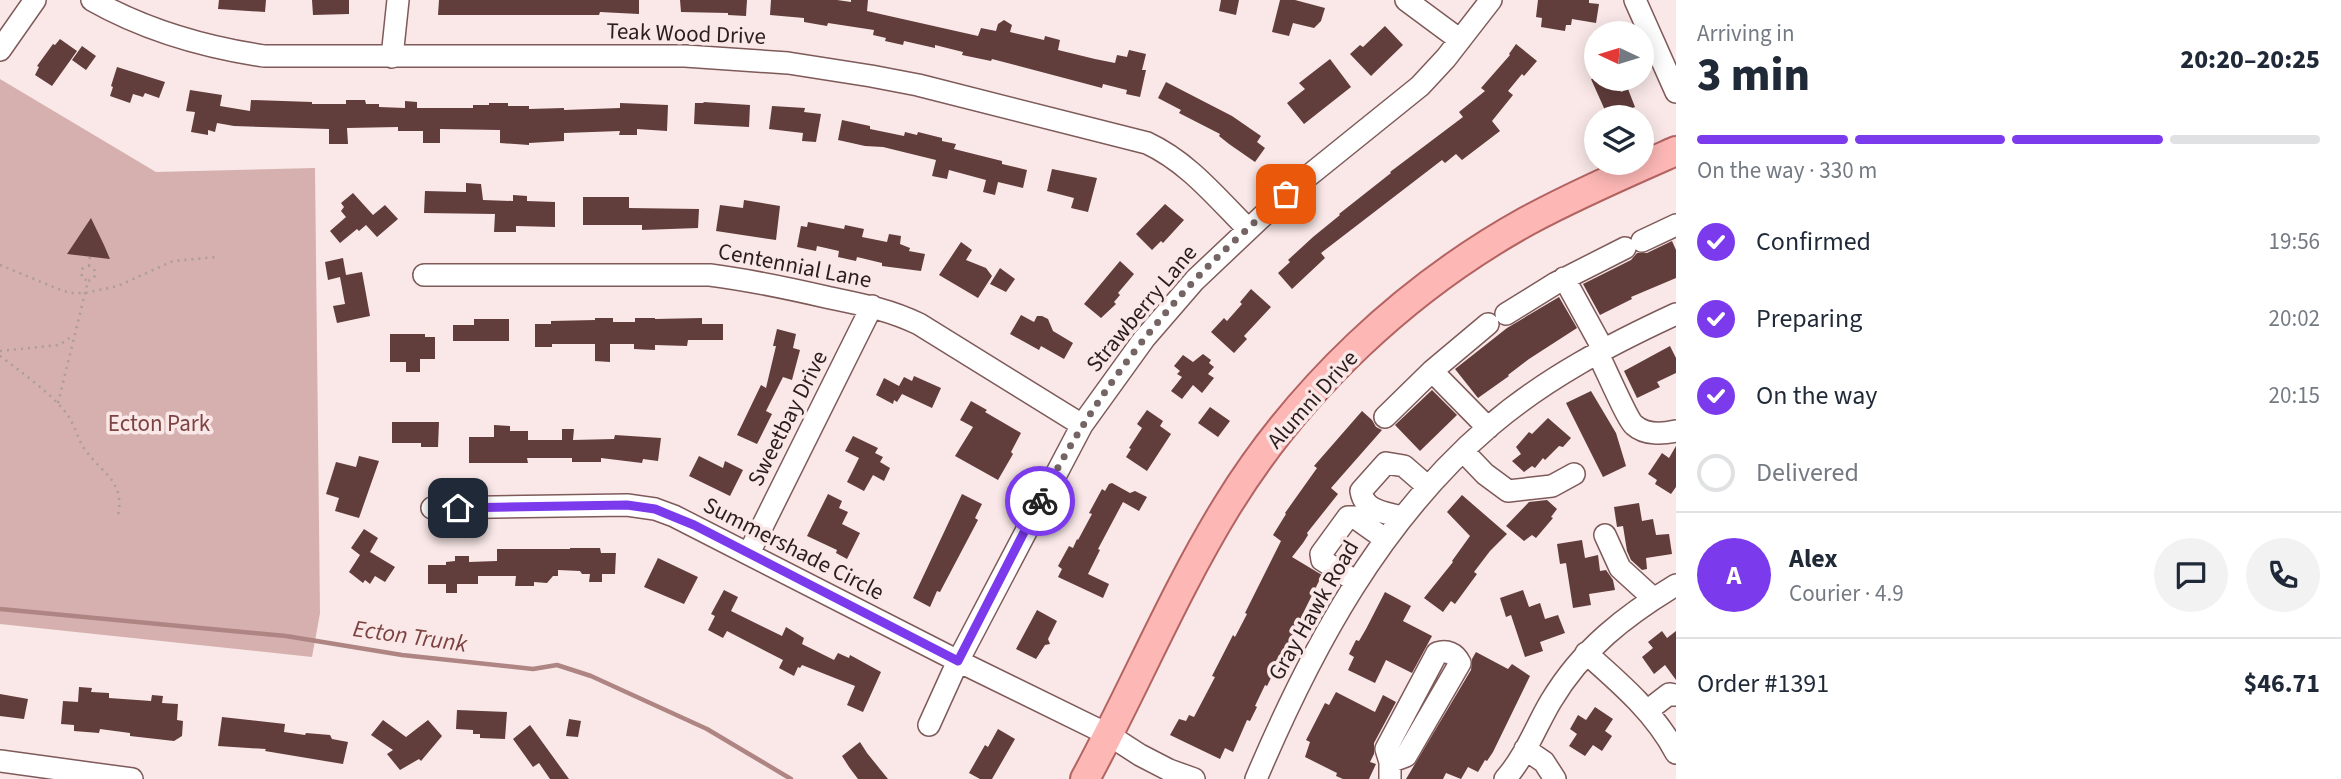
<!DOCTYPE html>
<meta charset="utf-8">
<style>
:root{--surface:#fff;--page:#f2f2f3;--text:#1f2937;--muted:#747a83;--line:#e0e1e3;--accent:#7c3aed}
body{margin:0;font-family:"Source Sans 3",sans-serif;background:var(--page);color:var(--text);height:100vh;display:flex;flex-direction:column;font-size:26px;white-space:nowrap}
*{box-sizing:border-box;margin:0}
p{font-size:23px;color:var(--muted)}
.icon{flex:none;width:38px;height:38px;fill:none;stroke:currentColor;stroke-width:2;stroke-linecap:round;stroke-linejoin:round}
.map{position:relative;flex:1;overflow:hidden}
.sheet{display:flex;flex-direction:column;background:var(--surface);width:665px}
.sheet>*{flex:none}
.needle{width:46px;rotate:274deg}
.tools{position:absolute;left:1584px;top:21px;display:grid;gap:14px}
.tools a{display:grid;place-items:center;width:70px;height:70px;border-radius:50%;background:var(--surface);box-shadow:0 4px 18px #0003;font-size:35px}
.pin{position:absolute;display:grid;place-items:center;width:60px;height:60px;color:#fff;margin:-30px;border-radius:14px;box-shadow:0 4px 10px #0006}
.courier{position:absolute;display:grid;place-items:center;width:70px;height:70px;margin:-35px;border:5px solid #7c3aed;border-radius:50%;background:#fff;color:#222;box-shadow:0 2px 9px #0007}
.summary em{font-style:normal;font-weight:800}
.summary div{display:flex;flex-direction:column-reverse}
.summary{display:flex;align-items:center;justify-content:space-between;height:119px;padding:0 21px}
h1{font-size:46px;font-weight:800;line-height:52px}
.bar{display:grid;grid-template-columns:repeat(4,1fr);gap:10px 7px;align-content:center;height:84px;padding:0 21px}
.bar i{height:9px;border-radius:5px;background:var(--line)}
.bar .current{background:var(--accent)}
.bar p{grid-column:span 4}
.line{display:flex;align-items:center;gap:18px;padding:0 21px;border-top:2px solid var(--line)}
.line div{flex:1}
.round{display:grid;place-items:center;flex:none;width:74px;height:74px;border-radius:37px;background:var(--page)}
ol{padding:0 21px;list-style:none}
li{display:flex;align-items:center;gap:21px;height:77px}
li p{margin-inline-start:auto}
li .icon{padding:7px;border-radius:50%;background:var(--accent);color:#fff;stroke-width:4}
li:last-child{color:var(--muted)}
li i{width:38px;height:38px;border:4px solid var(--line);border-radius:50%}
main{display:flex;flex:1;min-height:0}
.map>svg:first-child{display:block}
</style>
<main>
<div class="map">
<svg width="1676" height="779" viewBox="0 0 1676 779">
<rect width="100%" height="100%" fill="#f9e8e7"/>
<path fill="#d5b0ae" d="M 0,79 L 156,172 L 315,168 L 320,613 L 312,657 L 0,624 Z"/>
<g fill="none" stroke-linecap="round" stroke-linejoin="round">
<path stroke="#ae8583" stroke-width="4.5" d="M 0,609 L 286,636 L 402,655 L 533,669 L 557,665 L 591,676 L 707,729 L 791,779"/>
</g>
<path fill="#613d3c" d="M 219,0 L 266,0 L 265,12 L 218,9 Z
M 312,0 L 349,0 L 349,14 L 313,15 Z
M 439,0 L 639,0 L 639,14 L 600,12 L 599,15 L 438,15 Z
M 680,0 L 747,0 L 746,16 L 728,15 L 728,13 L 681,12 Z
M 771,0 L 837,0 L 851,2 L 851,0 L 868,0 L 867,11 L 978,36 L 981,28 L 996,31 L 998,24 L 1004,20 L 1012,25 L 1010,32 L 1044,40 L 1045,36 L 1060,40 L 1058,50 L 1095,59 L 1115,63 L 1117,55 L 1127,57 L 1129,50 L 1146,54 L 1142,70 L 1146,70 L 1140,97 L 1126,94 L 1127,90 L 1103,84 L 1102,88 L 992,59 L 991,61 L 962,55 L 963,52 L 935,45 L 935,48 L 904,41 L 903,45 L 885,41 L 886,38 L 873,35 L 874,30 L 828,23 L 827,26 L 804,22 L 804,18 L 770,15 Z
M 1221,0 L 1239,0 L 1236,15 L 1219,11 Z
M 1280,0 L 1295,0 L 1325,8 L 1321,21 L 1314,28 L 1293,23 L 1289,36 L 1272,32 Z
M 1538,0 L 1589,0 L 1589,3 L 1599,4 L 1596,23 L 1572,19 L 1571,25 L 1566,25 L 1565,31 L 1541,27 L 1542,18 L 1536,17 Z
M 1385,26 L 1403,45 L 1371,76 L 1350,54 L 1360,45 L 1363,47 Z
M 60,39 L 77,51 L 52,86 L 35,75 L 39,67 L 37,66 L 53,44 L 55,45 Z
M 1516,44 L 1537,61 L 1524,76 L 1522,74 L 1508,91 L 1513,95 L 1492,121 L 1500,131 L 1462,160 L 1456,154 L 1445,163 L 1442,160 L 1321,253 L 1325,258 L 1292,289 L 1278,273 L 1290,262 L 1288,260 L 1313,237 L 1340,215 L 1339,214 L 1391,173 L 1390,172 L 1463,117 L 1459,112 L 1485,91 L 1481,88 L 1510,55 L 1509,54 Z
M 82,46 L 96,56 L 86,70 L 72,60 Z
M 1330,59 L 1351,87 L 1304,124 L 1287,103 L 1305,89 L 1299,83 Z
M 117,67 L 165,82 L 159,98 L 145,93 L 143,97 L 133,94 L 130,103 L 110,96 L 113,87 L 111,86 Z
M 1591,79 L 1615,79 L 1621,92 L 1628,89 L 1635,107 L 1608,117 Z
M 1166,82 L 1232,116 L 1261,136 L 1257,142 L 1265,148 L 1255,162 L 1229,144 L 1219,136 L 1220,134 L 1179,113 L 1181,110 L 1158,98 Z
M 190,90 L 222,95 L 220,106 L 250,111 L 251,100 L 312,102 L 312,104 L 346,104 L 346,100 L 365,100 L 366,104 L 379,104 L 379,107 L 405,108 L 405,101 L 417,102 L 417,108 L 473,108 L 473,105 L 489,105 L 489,103 L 508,103 L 508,106 L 529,106 L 529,109 L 564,108 L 564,110 L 620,108 L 620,103 L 668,105 L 667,131 L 637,129 L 637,135 L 619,135 L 620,131 L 564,133 L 564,141 L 529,143 L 529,145 L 500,143 L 500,130 L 440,129 L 440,143 L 423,143 L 423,131 L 398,131 L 398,127 L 347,128 L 348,144 L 329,144 L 329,129 L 234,126 L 217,123 L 215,132 L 208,130 L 208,135 L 191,132 L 195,112 L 186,111 Z
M 703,102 L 750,105 L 749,127 L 694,124 L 695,103 L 704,103 Z
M 772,106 L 805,108 L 804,112 L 821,114 L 816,142 L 802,141 L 803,133 L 769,129 Z
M 842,120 L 870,126 L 870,129 L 904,136 L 905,132 L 917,135 L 918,132 L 942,138 L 942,141 L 956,144 L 954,149 L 1002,161 L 1002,164 L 1027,170 L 1023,188 L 998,182 L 995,195 L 983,192 L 986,180 L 949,170 L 947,179 L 932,176 L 936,160 L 883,147 L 865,146 L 838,140 Z
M 1052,169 L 1097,178 L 1088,212 L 1071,208 L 1074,198 L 1047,191 Z
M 466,183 L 481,184 L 483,200 L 513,201 L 513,195 L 527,196 L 527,201 L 555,202 L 555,227 L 516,226 L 516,232 L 494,232 L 495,214 L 424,213 L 425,191 L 466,192 Z
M 353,193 L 373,215 L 385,205 L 398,219 L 377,237 L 366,225 L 359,231 L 357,229 L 340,243 L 330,231 L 346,217 L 341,211 L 344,207 L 341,203 Z
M 583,197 L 629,197 L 629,208 L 699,209 L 698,228 L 642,230 L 642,225 L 583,225 Z
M 744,200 L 780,206 L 776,240 L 716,231 L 720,205 L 743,208 Z
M 1165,204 L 1184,220 L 1163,243 L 1161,241 L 1152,250 L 1136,234 Z
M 91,218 L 104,245 L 110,259 L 67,254 Z
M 808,222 L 844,229 L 845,225 L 864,229 L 862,237 L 887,242 L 889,234 L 901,236 L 900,244 L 910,248 L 909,251 L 925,254 L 921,271 L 882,266 L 882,263 L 857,257 L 856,261 L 838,257 L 839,251 L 817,246 L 816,251 L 797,247 L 801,226 L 807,227 Z
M 1672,241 L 1676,250 L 1676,278 L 1631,297 L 1632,299 L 1600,315 L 1583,284 L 1631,260 L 1637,253 L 1647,253 Z
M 961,242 L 972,250 L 966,260 L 986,268 L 992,276 L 978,298 L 939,275 Z
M 343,258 L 346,275 L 362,272 L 370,316 L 337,323 L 333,306 L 345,304 L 340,277 L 328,280 L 325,262 Z
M 1120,261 L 1134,274 L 1118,293 L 1120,295 L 1114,302 L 1116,304 L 1101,318 L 1084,304 Z
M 1000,268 L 1015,279 L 1006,292 L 990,284 Z
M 1251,289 L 1271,307 L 1244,336 L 1247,339 L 1234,353 L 1211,332 L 1224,318 L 1227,321 L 1242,304 L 1240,302 Z
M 1559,297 L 1577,328 L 1529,359 L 1508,375 L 1509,376 L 1478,398 L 1455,369 L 1507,328 Z
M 1021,315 L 1034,322 L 1037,316 L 1042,316 L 1048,319 L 1053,331 L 1073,343 L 1064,359 L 1041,346 L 1039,350 L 1010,334 Z
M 595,318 L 613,318 L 613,322 L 635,322 L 635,318 L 655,318 L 655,319 L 702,318 L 702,324 L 723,324 L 723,340 L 688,340 L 687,346 L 655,345 L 655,350 L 634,349 L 634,344 L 610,344 L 610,362 L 595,361 L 595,344 L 552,344 L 552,347 L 535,347 L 535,324 L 551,324 L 551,321 L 595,320 Z
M 474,319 L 509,319 L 509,341 L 453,341 L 453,325 L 474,325 Z
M 777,329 L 796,334 L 793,348 L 800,350 L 792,380 L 783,377 L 766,411 L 772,414 L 757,444 L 737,435 L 761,385 L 766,388 L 776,346 L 773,346 Z
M 390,334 L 425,334 L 425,337 L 435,337 L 435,359 L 420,359 L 420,372 L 406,372 L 406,362 L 390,362 Z
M 1670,346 L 1676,358 L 1676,373 L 1657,382 L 1660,387 L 1637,398 L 1624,371 Z
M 1203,354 L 1211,360 L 1209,363 L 1214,367 L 1208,374 L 1214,378 L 1202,393 L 1193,385 L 1182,399 L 1171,391 L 1182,377 L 1177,374 L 1180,371 L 1174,366 L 1183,355 L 1193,362 Z
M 914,376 L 941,388 L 932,408 L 902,394 L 897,402 L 894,400 L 893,404 L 876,395 L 884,378 L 899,386 L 904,377 L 912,381 Z
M 1432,390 L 1457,415 L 1420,451 L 1395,425 Z
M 1591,391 L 1616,433 L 1626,466 L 1603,477 L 1566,403 Z
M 971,401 L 987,410 L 985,412 L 1021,433 L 1011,452 L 1013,454 L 998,480 L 955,456 L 973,427 L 960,420 Z
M 1210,407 L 1230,421 L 1218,437 L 1198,423 Z
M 1147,410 L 1163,421 L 1160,426 L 1171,434 L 1147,471 L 1126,457 L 1131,449 L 1129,448 L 1142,428 L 1137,424 Z
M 1362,411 L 1372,420 L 1376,427 L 1382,430 L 1331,488 L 1338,494 L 1307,533 L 1308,535 L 1303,543 L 1292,557 L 1322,575 L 1267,686 L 1265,685 L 1255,706 L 1257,707 L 1250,721 L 1247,720 L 1233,752 L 1225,748 L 1220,759 L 1170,735 L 1179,719 L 1186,721 L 1189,715 L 1194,717 L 1215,677 L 1212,676 L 1233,635 L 1235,637 L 1247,614 L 1245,613 L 1281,541 L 1273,535 L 1286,514 L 1285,513 L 1317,468 L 1314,466 Z
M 1548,418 L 1571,438 L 1563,447 L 1559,446 L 1545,460 L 1543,458 L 1535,468 L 1532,466 L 1524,472 L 1512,461 L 1521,454 L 1516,447 L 1529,432 L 1532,434 Z
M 392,422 L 439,422 L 438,447 L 421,447 L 421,443 L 392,443 Z
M 494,425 L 510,426 L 510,431 L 528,431 L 528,440 L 562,440 L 562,429 L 574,429 L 573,440 L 614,439 L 615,435 L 661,438 L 658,461 L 643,459 L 642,463 L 601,458 L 601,462 L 572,462 L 572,458 L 527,458 L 528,463 L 469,463 L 469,437 L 494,437 Z
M 853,436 L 878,448 L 875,453 L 883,457 L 880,462 L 890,468 L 884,481 L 873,475 L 864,491 L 847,482 L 859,458 L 845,451 Z
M 1676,446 L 1676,487 L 1671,494 L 1655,484 L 1657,480 L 1648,474 L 1662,453 L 1669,458 Z
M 359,456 L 379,461 L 359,518 L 335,511 L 339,498 L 326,494 L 336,462 L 356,467 Z
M 699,456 L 723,468 L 725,461 L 743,470 L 730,496 L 689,476 Z
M 1112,483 L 1130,493 L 1135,491 L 1147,497 L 1139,511 L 1123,502 L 1098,549 L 1100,550 L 1088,574 L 1109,584 L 1103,598 L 1058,577 L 1062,569 L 1058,566 L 1069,546 L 1073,548 L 1077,539 L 1078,540 L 1092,514 L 1089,513 L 1102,489 L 1105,491 L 1109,484 Z
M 828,494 L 842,501 L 839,508 L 848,512 L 842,524 L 860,533 L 847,559 L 836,553 L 837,550 L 807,536 Z
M 962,494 L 982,504 L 975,518 L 978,520 L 940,592 L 937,591 L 930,607 L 913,598 Z
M 1462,495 L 1507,534 L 1490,551 L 1474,572 L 1477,574 L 1455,604 L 1451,601 L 1443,612 L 1424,598 L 1453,562 L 1452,561 L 1470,536 L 1447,512 Z
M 1547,500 L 1557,509 L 1551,517 L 1553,518 L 1536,538 L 1532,535 L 1524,541 L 1506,526 L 1529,502 Z
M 1639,503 L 1642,521 L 1653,519 L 1656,535 L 1669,534 L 1672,554 L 1646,558 L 1647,569 L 1642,570 L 1631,560 L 1627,551 L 1623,526 L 1617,527 L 1614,507 Z
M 364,529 L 378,538 L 370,552 L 395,567 L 385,582 L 375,576 L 370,584 L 365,580 L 363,583 L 349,572 L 360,555 L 351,548 Z
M 1582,540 L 1585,558 L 1598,555 L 1600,571 L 1606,570 L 1613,580 L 1615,590 L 1589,594 L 1591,605 L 1573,608 L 1566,563 L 1560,564 L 1557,544 Z
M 570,548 L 600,548 L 601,553 L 616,553 L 615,574 L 602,574 L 602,582 L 589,582 L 590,574 L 582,574 L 580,571 L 558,570 L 558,576 L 553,576 L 547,583 L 534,582 L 534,586 L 515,586 L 516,576 L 478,576 L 478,584 L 457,584 L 457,593 L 446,593 L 446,584 L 428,584 L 428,565 L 446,565 L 446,562 L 455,561 L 455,556 L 469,556 L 469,562 L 497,561 L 497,549 L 570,549 Z
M 658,558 L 698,577 L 684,604 L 644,587 Z
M 724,590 L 738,597 L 731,611 L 782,636 L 786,627 L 804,638 L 802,644 L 834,660 L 838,653 L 849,658 L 850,655 L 881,672 L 863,712 L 847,705 L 855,686 L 802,665 L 800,668 L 798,667 L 794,676 L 779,668 L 783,660 L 727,631 L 723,638 L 708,630 L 715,616 L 711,614 Z
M 1523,590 L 1529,607 L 1540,603 L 1545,619 L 1558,615 L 1565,633 L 1540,642 L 1543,651 L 1525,657 L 1511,615 L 1506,617 L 1500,598 Z
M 1385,592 L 1411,606 L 1403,621 L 1432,636 L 1412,673 L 1386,660 L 1375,683 L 1348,670 L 1354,657 L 1349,654 L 1356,640 L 1359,641 L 1366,629 Z
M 1037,610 L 1057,621 L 1048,639 L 1050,644 L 1045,645 L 1036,659 L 1016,649 Z
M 1662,631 L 1667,638 L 1676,631 L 1676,680 L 1665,665 L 1654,674 L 1642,657 L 1653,648 L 1648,642 Z
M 1476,652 L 1508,669 L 1512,664 L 1530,676 L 1493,752 L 1487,761 L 1485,760 L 1478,772 L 1468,767 L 1461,779 L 1446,773 L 1443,779 L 1406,779 L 1471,670 L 1472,659 Z
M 79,687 L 92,688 L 91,692 L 109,693 L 109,698 L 151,701 L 152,695 L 163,696 L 162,703 L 178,704 L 177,720 L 183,721 L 182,736 L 174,741 L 130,736 L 130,733 L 100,729 L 99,733 L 74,731 L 74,725 L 61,724 L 63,701 L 78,702 Z
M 1336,692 L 1375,712 L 1383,695 L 1396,702 L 1374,743 L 1374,754 L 1370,762 L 1376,764 L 1369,779 L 1343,779 L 1336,776 L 1337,773 L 1305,757 L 1310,742 L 1306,740 L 1325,703 L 1329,705 Z
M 0,694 L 28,699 L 24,719 L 0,716 Z
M 1595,707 L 1613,719 L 1605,731 L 1612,736 L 1602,751 L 1593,745 L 1585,756 L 1569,746 L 1577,734 L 1570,729 L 1578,715 L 1586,720 Z
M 457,710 L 507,712 L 505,739 L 480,738 L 480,734 L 473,734 L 473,730 L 456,729 Z
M 222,717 L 285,724 L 284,732 L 305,735 L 306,733 L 330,735 L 332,739 L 348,742 L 343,764 L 265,751 L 266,749 L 218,746 Z
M 569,719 L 581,721 L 578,737 L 566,736 Z
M 383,720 L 406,737 L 428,720 L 442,736 L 421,761 L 419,759 L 400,770 L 387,754 L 393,750 L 371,735 Z
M 530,725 L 569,779 L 550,779 L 539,763 L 533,767 L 513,739 Z
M 998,729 L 1015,739 L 992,779 L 980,779 L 969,773 L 985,745 L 988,747 Z
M 860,742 L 867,753 L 888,779 L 858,779 L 849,767 L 842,756 Z"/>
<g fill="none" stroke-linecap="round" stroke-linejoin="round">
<defs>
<path id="minor" d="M 92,0 C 145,30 204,47 264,56 L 685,56 L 788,63 L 871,76 L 918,85 L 1147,143 C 1188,162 1216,197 1248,229
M 1406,0 L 1460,40
M 1635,0 L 1676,92
M 0,50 L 35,0
M 392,57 L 398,0
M 1642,241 L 1676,225
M 424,275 L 710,275 C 749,280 787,288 826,297 C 859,304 888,309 919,324 L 1082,425
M 1564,278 L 1603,349
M 1506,314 L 1556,283 L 1625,248
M 1597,352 C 1604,365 1627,419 1634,425 C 1645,435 1663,434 1676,431
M 1432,371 L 1488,428
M 1385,417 L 1432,371 L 1488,324
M 1463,451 L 1485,474 L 1508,491 L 1552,486 L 1574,474
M 432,508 L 627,505 L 655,509 L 674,516 L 958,661 L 1109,735 L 1140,755 L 1169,770 L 1194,779
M 1401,517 C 1384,512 1364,511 1361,491 L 1386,463 L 1404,466 L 1427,486
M 1605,535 L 1620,568 L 1654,599
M 749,553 L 872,306
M 1355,581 L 1322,560 L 1321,554 L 1348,517 L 1354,517 L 1385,539
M 1586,653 C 1620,683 1655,713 1676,753
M 1647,711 L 1669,694 L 1676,695
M 929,725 L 958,661 L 1082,425 L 1144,339 L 1195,280 L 1286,194 L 1420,86 L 1446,58 L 1491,0
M 1525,749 L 1544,762 L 1555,779
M 0,761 L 132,779
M 1256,779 C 1312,647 1380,520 1491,425 C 1546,378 1611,344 1676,314
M 1390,779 L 1390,762 L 1386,749 L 1437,653 C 1447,650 1455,653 1460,663 L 1406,756 L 1390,762
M 1505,779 C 1525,757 1536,726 1551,701 C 1582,649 1626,615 1676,585"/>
<path id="major" d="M 1085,779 C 1134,689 1173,594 1227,506 C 1299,389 1406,288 1527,221 C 1575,195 1626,173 1676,151"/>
</defs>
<use href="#minor" stroke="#7e5a59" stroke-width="24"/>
<use href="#major" stroke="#b36361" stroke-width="32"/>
<path stroke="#ac9c9b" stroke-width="2.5" stroke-dasharray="2 5" stroke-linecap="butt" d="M 0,265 L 58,289 L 71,293 L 85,293 L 118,286 L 173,261 L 217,257
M 89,266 L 90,256
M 0,351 L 59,345 L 71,337
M 0,356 C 20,371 56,397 69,417 C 76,428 78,441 86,451 C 103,474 125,482 118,515
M 58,403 L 88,281 L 93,279 L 96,274 L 94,269 L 89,266 L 83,268 L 81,273 L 83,279 L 88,281"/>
<use href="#minor" stroke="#fff" stroke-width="21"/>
<use href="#major" stroke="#fdb8b6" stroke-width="28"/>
</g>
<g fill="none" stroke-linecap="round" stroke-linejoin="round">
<path stroke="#746464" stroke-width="7" stroke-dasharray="0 12.6" d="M 1040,501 C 1081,421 1132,348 1193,282 C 1222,251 1255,222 1286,194"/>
<path stroke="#7c3aed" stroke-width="9" d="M 458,508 L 627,505 L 655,509 L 694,525 L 958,661 L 1040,501"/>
</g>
<g text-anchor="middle" stroke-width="7" stroke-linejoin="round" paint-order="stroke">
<g font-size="23" fill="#2c1d1d" stroke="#f9e8e7">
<text transform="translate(686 33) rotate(2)" y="8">Teak Wood Drive</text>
<text transform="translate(795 265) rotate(11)" y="8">Centennial Lane</text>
<text transform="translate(1141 308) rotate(-50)" y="8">Strawberry Lane</text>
<text transform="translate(1312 399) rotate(-48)" y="8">Alumni Drive</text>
<text transform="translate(787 418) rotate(-63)" y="8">Sweetbay Drive</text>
<text transform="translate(794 548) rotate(27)" y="8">Summershade Circle</text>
<text transform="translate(1313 610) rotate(-60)" y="8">Gray Hawk Road</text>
</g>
<g font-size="23" fill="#7d4342" stroke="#f9e8e7">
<text x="159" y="431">Ecton Park</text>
</g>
<g font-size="24" font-style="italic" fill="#7c4241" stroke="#f9e8e7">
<text transform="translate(410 636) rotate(8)" y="8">Ecton Trunk</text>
</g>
</g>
</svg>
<div class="tools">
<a><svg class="needle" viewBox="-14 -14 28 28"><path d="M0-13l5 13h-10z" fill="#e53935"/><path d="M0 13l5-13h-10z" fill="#747a83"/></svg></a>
<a><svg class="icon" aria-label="layers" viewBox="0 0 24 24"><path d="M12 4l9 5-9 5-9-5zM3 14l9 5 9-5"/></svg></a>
</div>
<div class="pin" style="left:1286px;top:194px;background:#ea580c"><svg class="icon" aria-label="bag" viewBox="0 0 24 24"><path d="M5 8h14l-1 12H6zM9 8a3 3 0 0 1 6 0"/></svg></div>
<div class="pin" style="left:458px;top:508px;background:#1f2937"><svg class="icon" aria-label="home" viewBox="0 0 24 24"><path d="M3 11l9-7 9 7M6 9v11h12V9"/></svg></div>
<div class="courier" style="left:1040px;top:501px"><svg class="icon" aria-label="bike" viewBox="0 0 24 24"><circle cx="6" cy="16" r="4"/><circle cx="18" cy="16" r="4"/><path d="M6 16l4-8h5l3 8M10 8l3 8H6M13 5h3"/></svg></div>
</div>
<section class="sheet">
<div class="summary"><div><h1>3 min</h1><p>Arriving in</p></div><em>20:20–20:25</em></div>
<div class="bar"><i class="current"></i><i class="current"></i><i class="current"></i><i></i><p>On the way · 330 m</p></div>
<ol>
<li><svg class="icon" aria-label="check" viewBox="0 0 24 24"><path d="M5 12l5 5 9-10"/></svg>Confirmed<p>19:56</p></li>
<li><svg class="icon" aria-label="check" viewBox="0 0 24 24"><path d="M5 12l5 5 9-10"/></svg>Preparing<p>20:02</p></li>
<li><svg class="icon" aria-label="check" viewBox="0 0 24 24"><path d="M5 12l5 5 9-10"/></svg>On the way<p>20:15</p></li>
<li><i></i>Delivered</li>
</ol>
<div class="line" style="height:126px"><b class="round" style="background:var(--accent);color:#fff">A</b><div><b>Alex</b><p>Courier · 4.9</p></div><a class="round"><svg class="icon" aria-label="chat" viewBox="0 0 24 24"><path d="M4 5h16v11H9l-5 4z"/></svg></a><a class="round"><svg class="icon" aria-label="phone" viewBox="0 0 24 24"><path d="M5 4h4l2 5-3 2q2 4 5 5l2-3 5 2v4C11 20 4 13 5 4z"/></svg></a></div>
<div class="line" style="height:91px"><div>Order #1391</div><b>$46.71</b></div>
</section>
</main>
